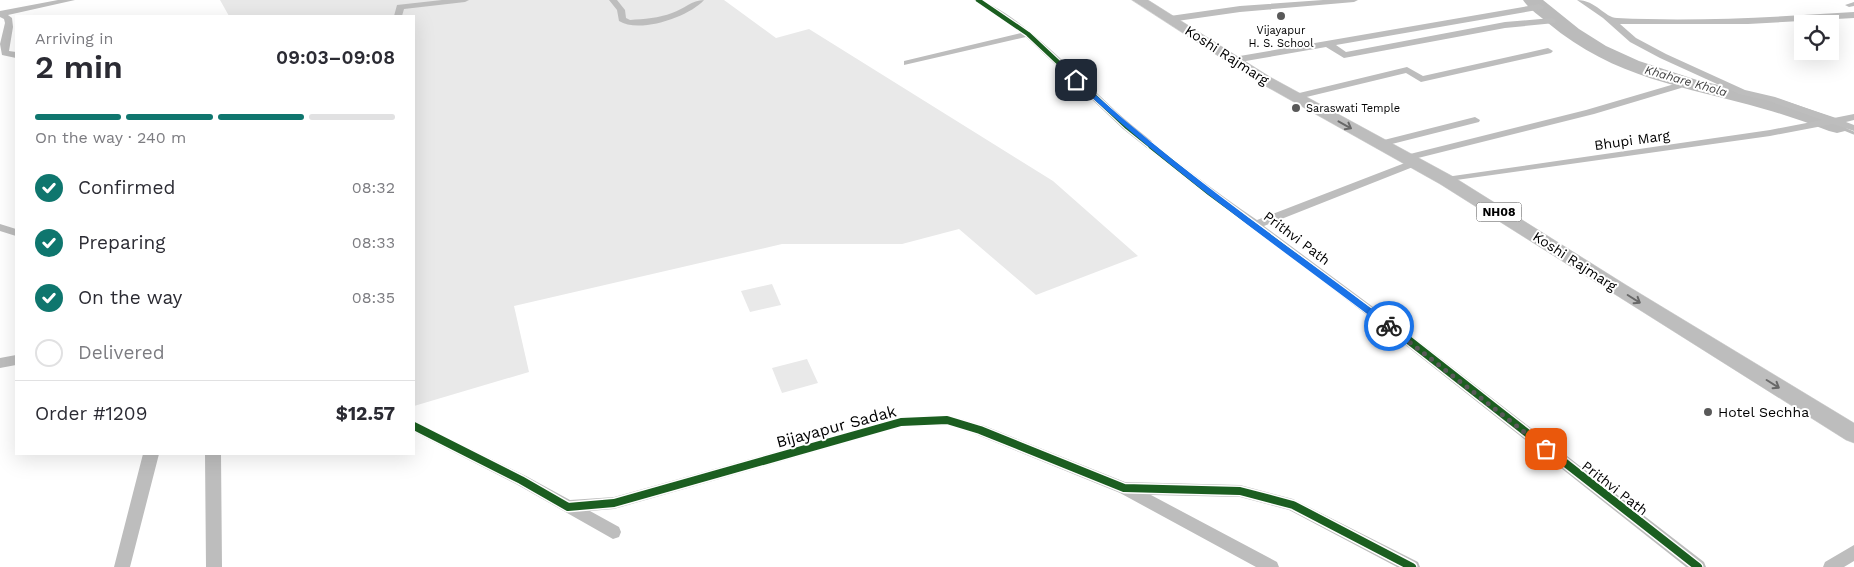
<!DOCTYPE html>
<meta charset="utf-8">
<style>
:root{--surface:#fff;--page:#f7f7f7;--text:#2b2b33;--muted:#7c7c81;--line:#e1e1e2;--accent:#0f766e}
body{margin:0;font-family:"Work Sans",sans-serif;background:var(--page);color:var(--text);height:100vh;display:flex;flex-direction:column;font-size:19px;white-space:nowrap}
*{box-sizing:border-box;margin:0}
p{font-size:16px;color:var(--muted)}
.icon{flex:none;width:28px;height:28px;fill:none;stroke:currentColor;stroke-width:2;stroke-linecap:round;stroke-linejoin:round}
.map{position:relative;flex:1;overflow:hidden}
.details{position:absolute;left:15px;top:15px;width:400px;height:440px;display:flex;flex-direction:column;background:var(--surface);border-radius:0px;box-shadow:0 5px 20px #0002}
.details>*{flex:none}
.controls{position:absolute;left:1794px;top:15px;display:grid;gap:10px}
.controls a{display:grid;place-items:center;width:45px;height:45px;border-radius:0px;background:var(--surface);box-shadow:0 5px 20px #0002;font-size:25px}
.pin{position:absolute;display:grid;place-items:center;width:42px;height:42px;color:#fff;margin:-21px;border-radius:10px;box-shadow:0 2px 8px #0006}
.courier{position:absolute;display:grid;place-items:center;width:50px;height:50px;margin:-25px;border:4px solid #1a73e8;border-radius:50%;background:#fff;color:#222;box-shadow:0 1px 6px #0007}
.head em{font-style:normal;font-weight:600}
.head div{display:flex;flex-direction:column-reverse}
.head{display:flex;align-items:center;justify-content:space-between;height:85px;padding:0 20px}
h1{font-size:32px;font-weight:600;line-height:38px}
.bar{display:grid;grid-template-columns:repeat(4,1fr);gap:8px 5px;align-content:center;height:60px;padding:0 20px}
.bar i{height:6px;border-radius:4px;background:var(--line)}
.bar .selected{background:var(--accent)}
.bar p{grid-column:span 4}
.line{display:flex;align-items:center;gap:12px;padding:0 20px;border-top:1px solid var(--line)}
.line div{flex:1}
ol{padding:0 20px;list-style:none}
li{display:flex;align-items:center;gap:15px;height:55px}
li p{margin-inline-start:auto}
li .icon{padding:5px;border-radius:50%;background:var(--accent);color:#fff;stroke-width:4}
li:last-child{color:var(--muted)}
li i{width:28px;height:28px;border:2px solid var(--line);border-radius:50%}
.map>svg:first-child{display:block}
</style>
<div class="map">
<svg width="1854" height="567" viewBox="0 0 1854 567">
<rect width="100%" height="100%" fill="#fff"/>
<path fill="#e9e9e9" d="M 220,0 L 724,0 L 776,38 L 809,29 L 1053,181 L 1138,256 L 1036,295 L 959,229 L 902,244 L 782,244 L 514,306 L 529,372 L 414,406 L 414,16 L 229,16 Z
M 772,284 L 781,305 L 750,312 L 741,291 Z
M 807,359 L 818,383 L 782,393 L 772,368 Z"/>
<g fill="none" stroke-linecap="round" stroke-linejoin="round">
<path stroke="#bbb" stroke-width="3" d="M 1837,126 L 1854,133"/>
<path fill="#bbb" fill-rule="evenodd" d="M 1523,0 L 1543,0 L 1579,29 L 1606,46 L 1639,61 L 1697,80 L 1779,99 L 1845,121 L 1848,126 L 1845,131 L 1837,133 L 1829,131 C 1808,123 1786,115 1764,109 C 1684,86 1615,79 1548,23 C 1540,16 1529,9 1523,0 Z"/>
<defs>
<path id="primary" d="M 1132,0 L 1148,0 L 1270,77 L 1452,176 L 1626,285 L 1854,423 L 1854,443 L 1846,440 L 1440,184 L 1260,83 Z"/>
</defs>
<use href="#primary" stroke="#dbdbdb" stroke-width="1"/>
<path fill="#bdbdbd" fill-rule="evenodd" d="M 58,0 L 75,0 L 8,15 L 12,18 L 13,27 L 9,51 L 16,52 L 16,58 L 2,55 L 0,44 L 5,23 L 4,19 L 0,17 L 0,11 Z
M 442,0 L 469,0 L 465,2 L 404,9 L 402,16 L 394,16 L 397,5 Z
M 609,0 L 617,0 L 625,10 L 626,18 L 630,20 C 644,19 659,18 672,13 C 684,9 692,0 704,0 C 689,17 639,34 619,21 L 617,10 Z
M 974,0 C 1010,0 1101,101 1133,126 C 1173,159 1214,191 1257,220 L 1410,161 L 1418,161 L 1419,163 L 1418,165 L 1264,226 L 1404,330 L 1704,562 L 1706,567 L 1686,567 L 1394,336 L 1252,227 L 1206,195 L 1123,129 L 1026,37 L 904,65 L 904,61 L 1021,33 Z
M 1323,0 L 1358,0 L 1354,2 L 1240,12 L 1170,22 L 1166,19 L 1170,16 L 1240,6 Z
M 1577,0 C 1596,0 1605,18 1617,18 C 1696,22 1775,17 1854,12 L 1854,18 L 1748,24 L 1620,24 L 1636,38 L 1666,54 L 1745,90 L 1775,97 L 1834,118 L 1854,114 L 1854,120 L 1846,122 L 1854,125 L 1854,131 L 1833,124 L 1770,136 L 1442,182 L 1441,180 L 1446,177 L 1770,130 L 1822,120 L 1769,101 L 1739,94 L 1660,58 L 1630,42 L 1603,18 Z
M 1854,2 L 1854,6 L 1849,7 L 1845,5 Z
M 1540,4 L 1544,7 L 1543,9 L 1336,45 L 1346,52 L 1505,22 L 1552,18 L 1556,21 L 1555,23 L 1505,28 L 1344,58 L 1326,47 L 1234,63 L 1229,60 L 1234,57 Z
M 1548,48 L 1553,51 L 1551,53 L 1421,82 L 1406,73 L 1294,100 L 1289,97 L 1291,95 L 1407,67 L 1423,76 Z
M 1678,83 L 1683,86 L 1681,88 L 1594,114 L 1406,161 L 1401,158 L 1402,156 L 1586,110 Z
M 1475,117 L 1480,120 L 1479,122 L 1380,147 L 1375,144 L 1376,142 Z
M 0,224 L 16,229 L 16,236 L 0,231 Z
M 16,355 L 16,365 L 0,368 L 0,358 Z
M 947,415 L 985,426 L 1125,482 L 1240,485 L 1293,499 L 1418,562 L 1420,567 L 1397,567 L 1289,510 L 1240,497 L 1151,495 L 1277,562 L 1279,567 L 1256,567 L 1120,493 L 975,434 L 947,425 L 901,427 L 614,509 L 590,511 L 619,527 L 621,532 L 619,537 L 613,539 L 516,484 L 414,432 L 414,421 L 526,476 L 570,500 L 614,497 L 901,417 Z
M 143,454 L 159,454 L 130,567 L 114,567 Z
M 205,454 L 221,454 L 222,567 L 206,567 Z
M 1854,545 L 1854,561 L 1844,567 L 1823,567 L 1825,562 Z"/>
<use href="#primary" fill="#bdbdbd" fill-rule="evenodd"/>
<defs>
<path id="cycleway-far2" d="M 978,0 L 1028,34 L 1127,127 L 1152,147"/>
<path id="cycleway-far1" d="M 1151,146 L 1210,193 L 1399,333"/>
<path id="cycleway" d="M 1397,331 L 1698,567
M 414,426 L 521,480 L 568,507 L 614,503 L 901,422 L 947,420 L 980,430 L 1124,488 L 1240,491 L 1293,505 L 1412,567"/>
</defs>
<use href="#cycleway-far2" stroke="#fff" stroke-width="7"/>
<use href="#cycleway-far1" stroke="#fff" stroke-width="9"/>
<use href="#cycleway" stroke="#fff" stroke-width="11"/>
<use href="#cycleway-far2" stroke="#1b5e20" stroke-width="4.5"/>
<use href="#cycleway-far1" stroke="#1b5e20" stroke-width="5.5"/>
<use href="#cycleway" stroke="#1b5e20" stroke-width="8"/>
</g>
<defs><path id="oneway-shaft" d="M-6 0H5M1.5-3L5.5 0L1.5 3" fill="none" stroke-width="1.6" stroke-linecap="round" stroke-linejoin="round" transform="scale(1.25)"/></defs>
<g stroke="#686868">
<use href="#oneway-shaft" transform="translate(1345 125) rotate(29)"/>
<use href="#oneway-shaft" transform="translate(1634 299) rotate(32)"/>
<use href="#oneway-shaft" transform="translate(1773 384) rotate(32)"/>
</g>
<path fill="#1a73e8" d="M 1074,79 L 1078,79 C 1176,169 1286,244 1392,324 L 1392,328 L 1386,328 C 1280,248 1171,172 1074,81 Z"/>
<g fill="none" stroke-linecap="round" stroke-linejoin="round">
<path stroke="#595959" stroke-width="5" stroke-dasharray="0 9" d="M 1389,326 L 1546,449"/>
</g>
<g fill="#595959" stroke="#fff" stroke-width="2">
<circle cx="1281" cy="16" r="5"/>
<circle cx="1296" cy="108" r="5"/>
<circle cx="1708" cy="412" r="5"/>
</g>
<g text-anchor="middle" stroke-width="4" stroke-linejoin="round" paint-order="stroke">
<g font-size="11" fill="#000" stroke="#fff">
<text x="1281" y="34">Vijayapur<tspan x="1281" dy="13">H. S. School</tspan></text>
<text x="1306" y="112" text-anchor="start">Saraswati Temple</text>
</g>
<g font-size="12" font-style="italic" fill="#3f3f3f" stroke="#fff">
<text transform="translate(1686 81) rotate(16)" y="4">Khahare Khola</text>
</g>
<rect fill="#fff" stroke="#4c4c4c" stroke-width="1" x="1476.5" y="202.5" width="45" height="19" rx="4"/>
<g font-size="12" font-weight="bold" fill="#000">
<text x="1499" y="216">NH08</text>
</g>
<g font-size="14" fill="#000" stroke="#fff">
<text transform="translate(1227 55) rotate(33)" y="5">Koshi Rajmarg</text>
<text transform="translate(1632 140) rotate(-8)" y="5">Bhupi Marg</text>
<text transform="translate(1297 238) rotate(37)" y="5">Prithvi Path</text>
<text transform="translate(1575 261) rotate(33)" y="5">Koshi Rajmarg</text>
<text transform="translate(1615 488) rotate(38)" y="5">Prithvi Path</text>
</g>
<g font-size="14" fill="#000" stroke="#fff" text-anchor="start">
<text x="1718" y="417">Hotel Sechha</text>
</g>
<g font-size="16" fill="#000" stroke="#fff">
<text transform="translate(836 426) rotate(-15)" y="6">Bijayapur Sadak</text>
</g>
</g>
</svg>
<div class="controls">
<a><svg class="icon" aria-label="locate" viewBox="0 0 24 24"><circle cx="12" cy="12" r="6"/><path d="M12 2v4M12 18v4M2 12h4M18 12h4"/></svg></a>
</div>
<div class="pin" style="left:1546px;top:449px;background:#ea580c"><svg class="icon" aria-label="bag" viewBox="0 0 24 24"><path d="M5 8h14l-1 12H6zM9 8a3 3 0 0 1 6 0"/></svg></div>
<div class="pin" style="left:1076px;top:80px;background:#1f2937"><svg class="icon" aria-label="home" viewBox="0 0 24 24"><path d="M3 11l9-7 9 7M6 9v11h12V9"/></svg></div>
<div class="courier" style="left:1389px;top:326px"><svg class="icon" aria-label="bike" viewBox="0 0 24 24"><circle cx="6" cy="16" r="4"/><circle cx="18" cy="16" r="4"/><path d="M6 16l4-8h5l3 8M10 8l3 8H6M13 5h3"/></svg></div>
<section class="details">
<div class="head"><div><h1>2 min</h1><p>Arriving in</p></div><em>09:03–09:08</em></div>
<div class="bar"><i class="selected"></i><i class="selected"></i><i class="selected"></i><i></i><p>On the way · 240 m</p></div>
<ol>
<li><svg class="icon" aria-label="check" viewBox="0 0 24 24"><path d="M5 12l5 5 9-10"/></svg>Confirmed<p>08:32</p></li>
<li><svg class="icon" aria-label="check" viewBox="0 0 24 24"><path d="M5 12l5 5 9-10"/></svg>Preparing<p>08:33</p></li>
<li><svg class="icon" aria-label="check" viewBox="0 0 24 24"><path d="M5 12l5 5 9-10"/></svg>On the way<p>08:35</p></li>
<li><i></i>Delivered</li>
</ol>
<div class="line" style="height:65px"><div>Order #1209</div><b>$12.57</b></div>
</section>
</div>
